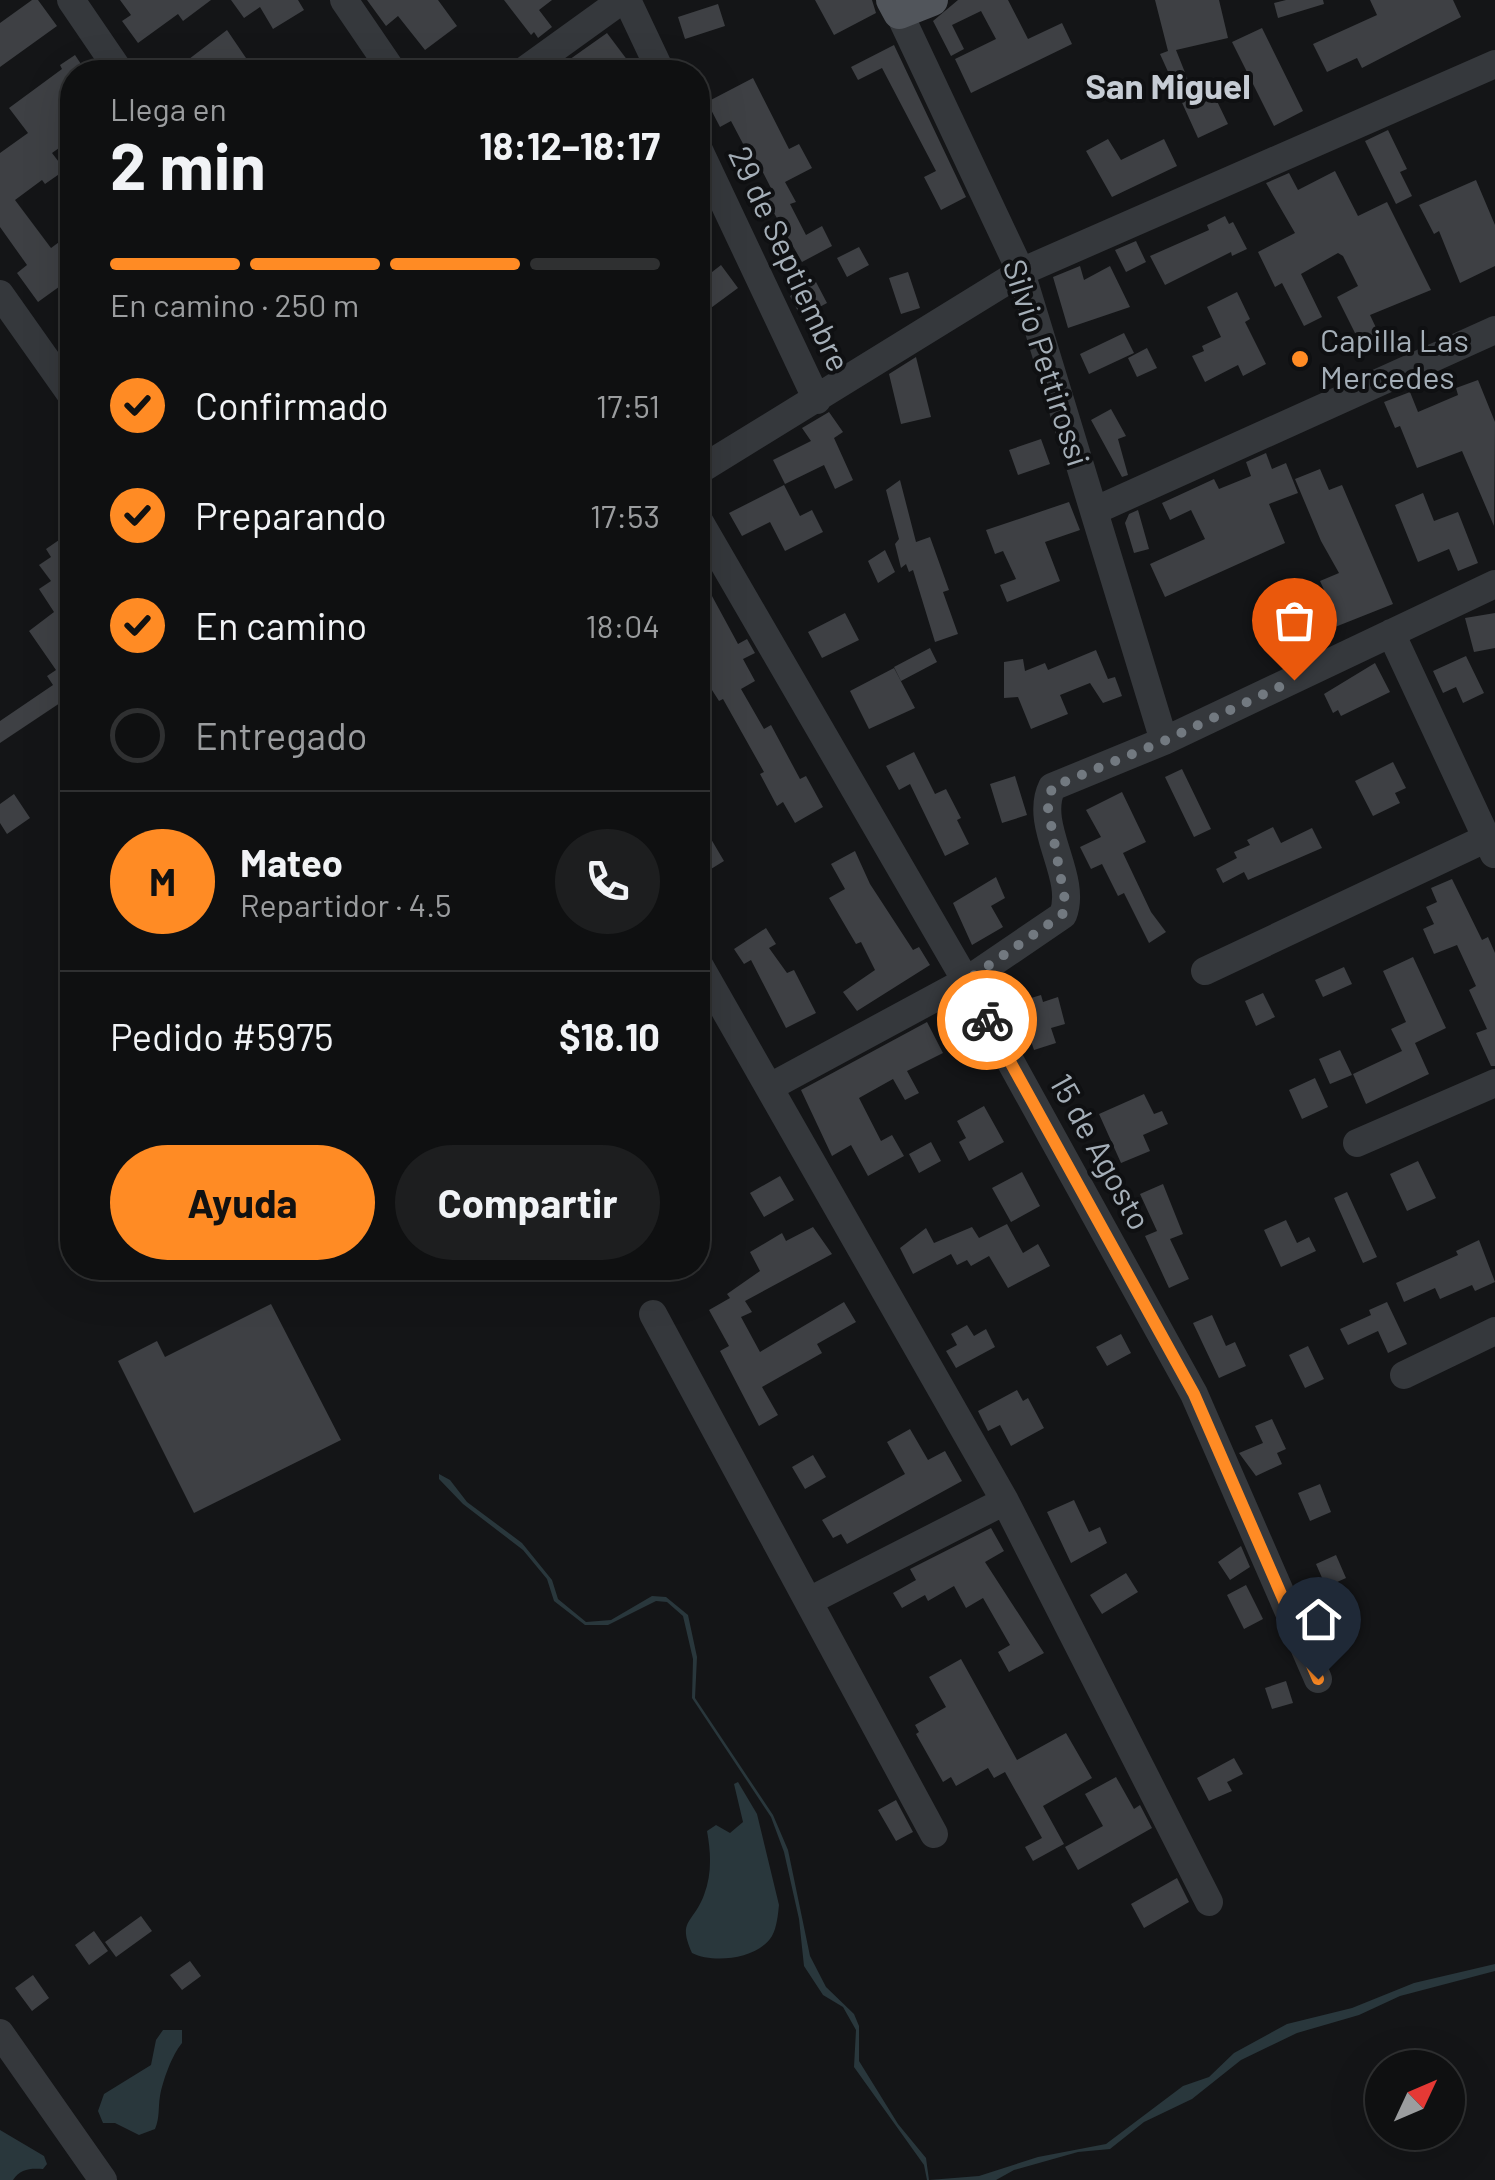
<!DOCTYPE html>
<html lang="es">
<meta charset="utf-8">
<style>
:root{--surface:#0f1011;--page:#1d1e1f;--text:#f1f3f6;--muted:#9b9d9f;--line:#2f3031;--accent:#ff8b24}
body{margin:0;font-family:Barlow,sans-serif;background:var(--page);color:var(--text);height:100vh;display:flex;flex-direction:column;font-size:38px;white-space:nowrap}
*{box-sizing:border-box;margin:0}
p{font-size:32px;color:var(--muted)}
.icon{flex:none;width:55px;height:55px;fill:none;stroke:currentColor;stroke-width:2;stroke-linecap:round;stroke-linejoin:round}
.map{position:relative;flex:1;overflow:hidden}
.panel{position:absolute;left:60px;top:60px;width:650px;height:1220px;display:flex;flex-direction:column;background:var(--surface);border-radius:40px;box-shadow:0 10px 40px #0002,0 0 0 2px var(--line)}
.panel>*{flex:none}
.needle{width:65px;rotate:46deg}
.fabs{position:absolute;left:1365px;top:2050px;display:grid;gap:20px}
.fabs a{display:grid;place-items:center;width:100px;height:100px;border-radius:50%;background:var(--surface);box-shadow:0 10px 40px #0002,0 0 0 2px var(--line);font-size:50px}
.pin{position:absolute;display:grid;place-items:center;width:85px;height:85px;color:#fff;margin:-102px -42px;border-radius:50% 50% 50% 0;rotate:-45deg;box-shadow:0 0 10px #0007}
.pin .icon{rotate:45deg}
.courier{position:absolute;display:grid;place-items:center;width:100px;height:100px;margin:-50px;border:8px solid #ff8b24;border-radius:50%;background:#fff;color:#222;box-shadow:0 2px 12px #0007}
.summary em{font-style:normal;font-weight:700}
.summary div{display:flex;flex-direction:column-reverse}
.summary{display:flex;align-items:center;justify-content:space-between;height:170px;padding:0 50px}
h1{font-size:65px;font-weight:700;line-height:75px}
.bar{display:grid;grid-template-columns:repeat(4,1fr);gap:15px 10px;align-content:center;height:120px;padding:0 50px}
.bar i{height:12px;border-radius:8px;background:var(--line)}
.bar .active{background:var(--accent)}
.bar p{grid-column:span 4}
.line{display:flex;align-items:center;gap:25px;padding:0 50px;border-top:2px solid var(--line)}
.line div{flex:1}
.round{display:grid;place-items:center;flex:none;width:105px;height:105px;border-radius:52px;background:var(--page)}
ol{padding:0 50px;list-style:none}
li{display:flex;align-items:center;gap:30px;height:110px}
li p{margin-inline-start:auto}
li .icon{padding:10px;border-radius:50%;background:var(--accent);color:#111;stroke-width:4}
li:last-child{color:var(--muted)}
li i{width:55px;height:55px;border:5px solid var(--line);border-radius:50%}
.cta{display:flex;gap:20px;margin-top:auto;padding:20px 50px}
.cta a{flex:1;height:115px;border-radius:60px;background:var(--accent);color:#111;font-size:40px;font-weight:700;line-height:115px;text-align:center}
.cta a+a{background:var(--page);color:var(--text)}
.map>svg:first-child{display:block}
</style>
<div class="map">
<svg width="1495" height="2180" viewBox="0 0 1495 2180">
<rect width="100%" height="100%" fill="#141517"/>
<path fill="#29373c" d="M 439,1474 L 450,1480 L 467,1502 L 522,1543 L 552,1580 L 558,1599 L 586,1622 L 611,1620 L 652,1596 L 666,1597 L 688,1615 L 697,1657 L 695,1698 L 773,1815 L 788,1850 L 810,1956 L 826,1987 L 854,2014 L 859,2026 L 859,2061 L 898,2124 L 926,2158 L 929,2180 L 979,2176 L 1038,2157 L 1106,2144 L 1183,2086 L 1209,2077 L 1234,2053 L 1287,2024 L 1352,2008 L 1414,1983 L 1495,1964 L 1495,1971 L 1400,1996 L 1359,2015 L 1297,2033 L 1241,2060 L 1192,2099 L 1144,2122 L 1110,2149 L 1078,2152 L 1014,2170 L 996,2180 L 927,2180 L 924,2165 L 854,2067 L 856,2030 L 843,2007 L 823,1995 L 804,1966 L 799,1919 L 784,1852 L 771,1817 L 692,1698 L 693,1659 L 683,1616 L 667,1602 L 656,1601 L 608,1625 L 585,1625 L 554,1601 L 547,1579 L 523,1550 L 463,1504 L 439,1479 Z
M 738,1782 L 757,1814 L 779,1905 C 778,1914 777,1927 772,1936 C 758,1959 714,1964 692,1953 C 677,1920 693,1924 704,1895 C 712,1874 711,1853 707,1831 L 716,1825 L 730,1833 L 743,1822 L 734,1784 Z
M 163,2030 L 182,2030 L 182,2043 C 172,2055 163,2080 160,2096 C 158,2108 160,2117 155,2129 L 139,2135 L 115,2123 L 103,2123 L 98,2111 L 104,2094 L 151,2065 L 156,2040 Z
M 0,2130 L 44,2156 L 47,2164 L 43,2169 C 30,2168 20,2169 13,2180 L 0,2180 Z"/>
<path fill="#3e4044" d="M 32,0 L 38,0 L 57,26 L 0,67 L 0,23 Z
M 120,0 L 211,0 L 183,21 L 178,14 L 138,43 L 122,21 L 131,15 Z
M 231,0 L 298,0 L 304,10 L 273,29 L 260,7 L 244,18 Z
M 367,0 L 438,0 L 457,26 L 425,50 L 398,16 L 386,26 Z
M 504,0 L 552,0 L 539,10 L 552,27 L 538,38 L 534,32 L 531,35 Z
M 815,0 L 872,0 L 876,13 L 834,35 Z
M 958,0 L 1008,0 L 1028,39 L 1062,23 L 1072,44 L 971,93 L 955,59 L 996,39 L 981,11 L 952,25 L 964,49 L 951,56 L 933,21 Z
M 1155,0 L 1219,0 L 1228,38 L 1176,50 L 1198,105 L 1215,97 L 1228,124 L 1198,138 L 1160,54 L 1168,51 Z
M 1286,0 L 1323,0 L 1324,4 L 1278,18 L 1274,3 Z
M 1370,0 L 1453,0 L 1461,17 L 1362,68 L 1357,58 L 1327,72 L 1313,44 L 1377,15 Z
M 718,4 L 725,26 L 685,39 L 678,17 Z
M 1262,28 L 1303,111 L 1274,126 L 1232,42 Z
M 227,30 L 246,58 L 225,72 L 172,72 Z
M 607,33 L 628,61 L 614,72 L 574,72 L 566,62 Z
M 894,45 L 966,197 L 941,210 L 924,177 L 936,171 L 882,68 L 858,80 L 851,67 Z
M 75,55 L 83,67 L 72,72 L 72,131 L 62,138 L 66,143 L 52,153 L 65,170 L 45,184 L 42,180 L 15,200 L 51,248 L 66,237 L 72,246 L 72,298 L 63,284 L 38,302 L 17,273 L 27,265 L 0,227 L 0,153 L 28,133 L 9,108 L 62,69 L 60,65 Z
M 753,78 L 789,149 L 799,144 L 812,168 L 785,182 L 796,202 L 790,204 L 806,235 L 822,226 L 832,246 L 802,262 L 766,199 L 774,194 L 754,155 L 750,157 L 731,121 L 720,127 L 707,102 Z
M 1388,130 L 1407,169 L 1400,172 L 1412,196 L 1396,204 L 1365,141 Z
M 1108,139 L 1121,160 L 1164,139 L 1177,166 L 1112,197 L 1086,151 Z
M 1335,171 L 1358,216 L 1387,202 L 1431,290 L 1370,315 L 1379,334 L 1360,343 L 1337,297 L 1358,286 L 1343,256 L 1338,253 L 1301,274 L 1322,317 L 1304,326 L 1282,283 L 1275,287 L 1258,252 L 1295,233 L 1266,183 L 1289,173 L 1298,190 Z
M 1476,180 L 1495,225 L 1495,266 L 1460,283 L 1439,231 L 1434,234 L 1419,205 Z
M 1225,216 L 1229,224 L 1233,222 L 1247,249 L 1232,256 L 1231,252 L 1165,285 L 1150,256 L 1209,230 L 1207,225 Z
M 1136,241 L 1146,262 L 1126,272 L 1115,250 Z
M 859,247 L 869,265 L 847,277 L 837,258 Z
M 721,265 L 738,288 L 704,313 L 698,304 L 698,283 Z
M 1080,266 L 1084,280 L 1110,266 L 1130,307 L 1068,328 L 1053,277 Z
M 908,272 L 920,308 L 901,314 L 889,278 Z
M 816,282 L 827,303 L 801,317 L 790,296 Z
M 1237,292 L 1250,319 L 1245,322 L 1266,364 L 1243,376 L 1238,365 L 1205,382 L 1192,356 L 1204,351 L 1202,346 L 1221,337 L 1207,307 Z
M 1124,333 L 1134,353 L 1089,374 L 1080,354 Z
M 1147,348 L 1157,368 L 1137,377 L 1128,358 Z
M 916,357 L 931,417 L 901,424 L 889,374 Z
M 1478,380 L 1495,422 L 1494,526 L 1462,451 L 1417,468 L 1400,426 L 1395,428 L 1384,402 L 1410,392 L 1418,412 L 1458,395 L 1456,388 Z
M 1111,409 L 1126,436 L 1118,439 L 1128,475 L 1122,477 L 1091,420 Z
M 829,412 L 843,432 L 834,438 L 853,480 L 835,489 L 824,465 L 785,484 L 773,460 L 811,441 L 802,428 Z
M 1041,439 L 1050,464 L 1018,475 L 1009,450 Z
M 1266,453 L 1272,469 L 1286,463 L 1298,493 L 1269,504 L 1285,543 L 1165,597 L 1150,564 L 1205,539 L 1191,510 L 1170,520 L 1162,503 L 1214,479 L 1219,489 L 1251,476 L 1246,462 Z
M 1320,469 L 1329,490 L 1342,485 L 1393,604 L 1330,629 L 1314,596 L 1325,592 L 1320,581 L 1339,573 L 1321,541 L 1295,479 Z
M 900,480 L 916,542 L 930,537 L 949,590 L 943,592 L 958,634 L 935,642 L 913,570 L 909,572 L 906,564 L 901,568 L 895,544 L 899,539 L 886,490 Z
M 784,485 L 800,516 L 812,510 L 823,532 L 785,551 L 770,522 L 742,536 L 729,513 Z
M 1423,493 L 1434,521 L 1458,512 L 1478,563 L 1458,571 L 1449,549 L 1418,562 L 1395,505 Z
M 1069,502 L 1080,530 L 1045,542 L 1060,581 L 1007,602 L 1000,585 L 1016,579 L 1003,551 L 995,554 L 986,530 Z
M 1138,510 L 1149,549 L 1134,553 L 1125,523 L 1129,514 Z
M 72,531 L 72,695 L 0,743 L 0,721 L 53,685 L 47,676 L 56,670 L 29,631 L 54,612 L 39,589 L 51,581 L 39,565 L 51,557 L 46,549 Z
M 885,550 L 895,572 L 878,583 L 868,561 Z
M 712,596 L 738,644 L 747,639 L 755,653 L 743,659 L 755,681 L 741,689 L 764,729 L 771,725 L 800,779 L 806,776 L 823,807 L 795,823 L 783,802 L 777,806 L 760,774 L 764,772 L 723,699 L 719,701 L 698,668 L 698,604 Z
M 845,613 L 859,640 L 822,658 L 808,632 Z
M 1495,613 L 1495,648 L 1474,652 L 1465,618 Z
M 930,648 L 937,662 L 901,681 L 894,667 Z
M 1096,650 L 1108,679 L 1115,677 L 1122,696 L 1103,703 L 1090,683 L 1060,695 L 1068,714 L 1031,729 L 1018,697 L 1004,698 L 1004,662 L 1023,659 L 1025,671 L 1045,663 L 1048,670 Z
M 1466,656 L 1484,693 L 1463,703 L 1456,687 L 1443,693 L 1433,671 Z
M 1375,663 L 1390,692 L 1341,716 L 1338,710 L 1333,713 L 1324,694 Z
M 894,668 L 915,708 L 869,729 L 850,691 Z
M 914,752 L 935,794 L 946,789 L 961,818 L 957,820 L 969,844 L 945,856 L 910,784 L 899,790 L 886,766 Z
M 1393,762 L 1406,788 L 1395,793 L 1400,803 L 1373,816 L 1355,781 Z
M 1182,769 L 1211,829 L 1194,837 L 1165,777 Z
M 1015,776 L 1027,815 L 1002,823 L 990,784 Z
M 1122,792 L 1146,842 L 1123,853 L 1151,912 L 1166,932 L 1149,943 L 1124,893 L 1118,896 L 1102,864 L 1091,869 L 1080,847 L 1101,837 L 1086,810 Z
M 14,794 L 30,818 L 7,834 L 0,823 L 0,804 Z
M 698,817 L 724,861 L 698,877 Z
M 1273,827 L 1281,843 L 1312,828 L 1322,848 L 1248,880 L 1244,872 L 1223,883 L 1216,869 L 1237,858 L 1234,852 L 1250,845 L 1247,840 Z
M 855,851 L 870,884 L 913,950 L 919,947 L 930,965 L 857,1011 L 843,992 L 875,970 L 861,942 L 856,944 L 829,898 L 845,889 L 831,864 Z
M 996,877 L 1005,898 L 991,906 L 1003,927 L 972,945 L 953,903 Z
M 1452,879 L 1482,940 L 1488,937 L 1495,953 L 1495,1066 L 1491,1066 L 1476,1033 L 1487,1029 L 1469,990 L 1476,986 L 1457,945 L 1434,954 L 1423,929 L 1434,924 L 1426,907 L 1437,902 L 1431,888 Z
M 766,928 L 776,944 L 769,948 L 787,973 L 794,970 L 816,1013 L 786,1028 L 751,960 L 744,964 L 734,949 Z
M 1413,957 L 1446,1028 L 1415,1043 L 1429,1074 L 1366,1104 L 1353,1074 L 1402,1051 L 1391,1029 L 1406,1022 L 1383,971 Z
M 1344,967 L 1352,984 L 1323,997 L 1315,980 Z
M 1263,993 L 1275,1017 L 1256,1026 L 1245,1001 Z
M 1041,995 L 1043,1002 L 1058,997 L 1065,1024 L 1051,1028 L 1056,1043 L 1034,1050 L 1018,1002 Z
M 927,1022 L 943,1053 L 907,1071 L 919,1093 L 905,1100 L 893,1079 L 859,1098 L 881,1141 L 892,1135 L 904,1156 L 868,1176 L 851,1145 L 832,1156 L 801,1090 Z
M 1340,1050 L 1352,1075 L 1330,1084 L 1319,1059 Z
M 1315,1078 L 1328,1107 L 1302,1119 L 1289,1090 Z
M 1144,1094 L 1154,1114 L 1162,1111 L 1168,1124 L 1143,1135 L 1150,1151 L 1121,1163 L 1099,1114 Z
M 984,1106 L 1004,1142 L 969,1161 L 959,1142 L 966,1138 L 957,1121 Z
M 931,1142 L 941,1161 L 919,1173 L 909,1154 Z
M 1418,1161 L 1436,1198 L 1407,1211 L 1390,1174 Z
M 1022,1172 L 1040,1206 L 1011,1222 L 992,1188 Z
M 780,1176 L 794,1200 L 764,1217 L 750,1193 Z
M 1163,1184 L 1183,1234 L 1170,1239 L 1189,1279 L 1169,1288 L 1145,1236 L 1157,1231 L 1140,1194 Z
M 1347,1192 L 1377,1257 L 1363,1263 L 1334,1198 Z
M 1286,1220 L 1297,1243 L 1309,1237 L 1316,1251 L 1281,1267 L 1264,1230 Z
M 1007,1224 L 1023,1253 L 1038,1244 L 1050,1266 L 1008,1288 L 989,1256 L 971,1266 L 967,1260 L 957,1265 L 951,1254 L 913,1274 L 900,1248 L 926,1228 L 934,1243 L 972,1227 L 979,1238 Z
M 813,1227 L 832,1254 L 745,1301 L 752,1312 L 741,1317 L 760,1352 L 844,1302 L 856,1322 L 817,1344 L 822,1353 L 762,1387 L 778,1415 L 759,1426 L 720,1351 L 729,1346 L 709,1310 L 730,1298 L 727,1294 L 760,1271 L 750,1252 L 782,1233 L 786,1241 Z
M 1479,1240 L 1495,1282 L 1475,1291 L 1472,1285 L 1440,1299 L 1435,1288 L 1404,1302 L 1396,1283 L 1458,1255 L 1456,1251 Z
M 1387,1302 L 1407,1344 L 1388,1353 L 1378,1331 L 1348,1345 L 1340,1329 L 1371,1315 L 1369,1310 Z
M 271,1304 L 341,1440 L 194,1513 L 118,1361 L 157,1341 L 165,1357 Z
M 1212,1315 L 1226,1346 L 1235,1342 L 1246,1366 L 1219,1378 L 1193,1323 Z
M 967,1325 L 974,1336 L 986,1329 L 995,1347 L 956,1368 L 946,1351 L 957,1345 L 951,1334 Z
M 1121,1334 L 1131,1353 L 1107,1366 L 1096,1347 Z
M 1308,1346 L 1324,1379 L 1305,1388 L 1289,1355 Z
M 1017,1390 L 1023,1401 L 1028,1398 L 1044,1428 L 1011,1446 L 1000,1425 L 988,1431 L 978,1411 Z
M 1272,1419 L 1286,1449 L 1277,1453 L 1282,1464 L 1256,1476 L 1239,1453 L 1263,1443 L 1255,1426 Z
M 910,1429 L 928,1460 L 945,1451 L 962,1481 L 847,1544 L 841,1534 L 833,1538 L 822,1520 L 905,1474 L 887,1442 Z
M 813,1455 L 826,1477 L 805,1489 L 792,1467 Z
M 1320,1484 L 1331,1512 L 1310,1521 L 1298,1493 Z
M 1074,1500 L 1089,1532 L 1100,1527 L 1107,1543 L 1071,1563 L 1047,1512 Z
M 991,1528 L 1004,1551 L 985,1562 L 1044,1653 L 1009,1672 L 998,1652 L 1010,1645 L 983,1598 L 966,1608 L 954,1586 L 928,1601 L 925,1595 L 902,1608 L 893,1593 L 916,1580 L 910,1569 Z
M 1241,1546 L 1250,1567 L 1230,1580 L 1218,1562 Z
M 1336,1555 L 1346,1578 L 1326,1587 L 1316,1564 Z
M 1126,1573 L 1138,1592 L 1102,1614 L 1090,1595 Z
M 1246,1585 L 1263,1619 L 1244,1629 L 1227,1595 Z
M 961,1659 L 1017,1760 L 1066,1733 L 1092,1778 L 1043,1806 L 1064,1844 L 1033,1861 L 1025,1847 L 1042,1838 L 1005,1772 L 994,1778 L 988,1768 L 956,1786 L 951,1777 L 943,1782 L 916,1734 L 919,1732 L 915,1725 L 946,1707 L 929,1677 Z
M 1286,1681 L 1293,1703 L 1272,1709 L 1265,1688 Z
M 1234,1758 L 1243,1774 L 1227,1782 L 1232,1791 L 1209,1801 L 1197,1778 Z
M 1116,1777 L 1134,1809 L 1140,1805 L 1152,1828 L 1078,1870 L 1065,1847 L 1103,1826 L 1085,1794 Z
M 896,1800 L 913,1832 L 896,1841 L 878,1810 Z
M 1177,1878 L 1189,1902 L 1144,1928 L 1131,1904 Z
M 141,1916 L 152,1931 L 116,1957 L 105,1942 Z
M 94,1931 L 108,1951 L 89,1965 L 75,1945 Z
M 190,1961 L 201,1976 L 182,1990 L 170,1975 Z
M 33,1975 L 49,1998 L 32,2011 L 15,1988 Z"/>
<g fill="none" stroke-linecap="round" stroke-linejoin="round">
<path stroke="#35383c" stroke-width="28" d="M 71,0 L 120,72
M 344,0 L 393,72
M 627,0 L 661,72
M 899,13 L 1021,272 L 1164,741
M 522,72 L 622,0
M 698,148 L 817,400
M 0,294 L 72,396
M 698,471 L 1021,272 L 1495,64
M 1094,511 L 1495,330
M 698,519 L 966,981 L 1194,1394 L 1318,1679
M 1391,633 L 1494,854
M 698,963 L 1005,1501 L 1209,1902
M 1205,971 L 1487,838
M 770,1087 L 966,981 L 1063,915 C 1078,876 1033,826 1052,787 L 1164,741 L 1495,584
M 1357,1143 L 1495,1083
M 653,1314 L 934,1834
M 1404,1375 L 1495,1331
M 809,1601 L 1005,1501
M 0,2033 L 103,2180"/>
<path stroke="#51555b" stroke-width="32" d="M 892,0 L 899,13 L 932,0"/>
</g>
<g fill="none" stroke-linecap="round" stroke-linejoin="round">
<path stroke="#727980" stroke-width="10" stroke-dasharray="0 18" d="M 987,1020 L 966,981 L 1062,915 L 1066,906 L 1048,808 L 1052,787 L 1164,741 L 1294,680"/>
<path stroke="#ff8b24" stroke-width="12" d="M 987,1020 L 1194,1394 L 1318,1679"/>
</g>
<circle fill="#ff8b24" stroke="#0f1012" stroke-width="4" cx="1300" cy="359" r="10"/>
<g text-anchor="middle" stroke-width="8" stroke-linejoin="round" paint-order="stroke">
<g font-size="32" fill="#a5afb8" stroke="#0f1012">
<text transform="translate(789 259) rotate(65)" y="11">29 de Septiembre</text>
<text transform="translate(1046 363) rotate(72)" y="11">Silvio Pettirossi</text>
<text transform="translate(1100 1152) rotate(61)" y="11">15 de Agosto</text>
</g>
<g font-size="32" fill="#a5afb8" stroke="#0f1012" text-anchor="start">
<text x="1320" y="352">Capilla Las<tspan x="1320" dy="37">Mercedes</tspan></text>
</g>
<g font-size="35" font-weight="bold" fill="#c6ccd4" stroke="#0f1012">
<text x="1168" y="99">San Miguel</text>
</g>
</g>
</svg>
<div class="fabs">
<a><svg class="needle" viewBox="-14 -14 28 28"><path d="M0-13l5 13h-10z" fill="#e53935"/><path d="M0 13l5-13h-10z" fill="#9b9d9f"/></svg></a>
</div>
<div class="pin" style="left:1294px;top:680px;background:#ea580c"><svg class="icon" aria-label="bag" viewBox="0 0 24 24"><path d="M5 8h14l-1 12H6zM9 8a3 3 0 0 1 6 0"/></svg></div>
<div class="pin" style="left:1318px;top:1679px;background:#1f2937"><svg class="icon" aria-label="home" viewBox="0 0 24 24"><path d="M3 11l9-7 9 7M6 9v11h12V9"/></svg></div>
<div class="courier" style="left:987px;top:1020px"><svg class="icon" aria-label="bike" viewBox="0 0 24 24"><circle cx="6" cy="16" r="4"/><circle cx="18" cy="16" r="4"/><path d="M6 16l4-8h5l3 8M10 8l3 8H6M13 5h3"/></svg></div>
<section class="panel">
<div class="summary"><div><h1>2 min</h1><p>Llega en</p></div><em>18:12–18:17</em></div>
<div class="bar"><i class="active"></i><i class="active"></i><i class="active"></i><i></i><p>En camino · 250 m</p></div>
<ol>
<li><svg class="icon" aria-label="check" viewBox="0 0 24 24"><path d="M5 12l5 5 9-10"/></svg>Confirmado<p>17:51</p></li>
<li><svg class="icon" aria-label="check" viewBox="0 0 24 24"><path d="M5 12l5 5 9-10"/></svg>Preparando<p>17:53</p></li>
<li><svg class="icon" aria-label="check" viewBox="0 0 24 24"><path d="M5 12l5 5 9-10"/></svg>En camino<p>18:04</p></li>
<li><i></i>Entregado</li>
</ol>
<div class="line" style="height:180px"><b class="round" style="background:var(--accent);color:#111">M</b><div><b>Mateo</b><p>Repartidor · 4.5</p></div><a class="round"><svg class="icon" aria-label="phone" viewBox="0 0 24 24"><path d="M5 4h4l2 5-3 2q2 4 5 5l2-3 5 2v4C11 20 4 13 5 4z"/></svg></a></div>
<div class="line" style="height:130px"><div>Pedido #5975</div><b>$18.10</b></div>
<div class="cta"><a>Ayuda</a><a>Compartir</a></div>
</section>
</div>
